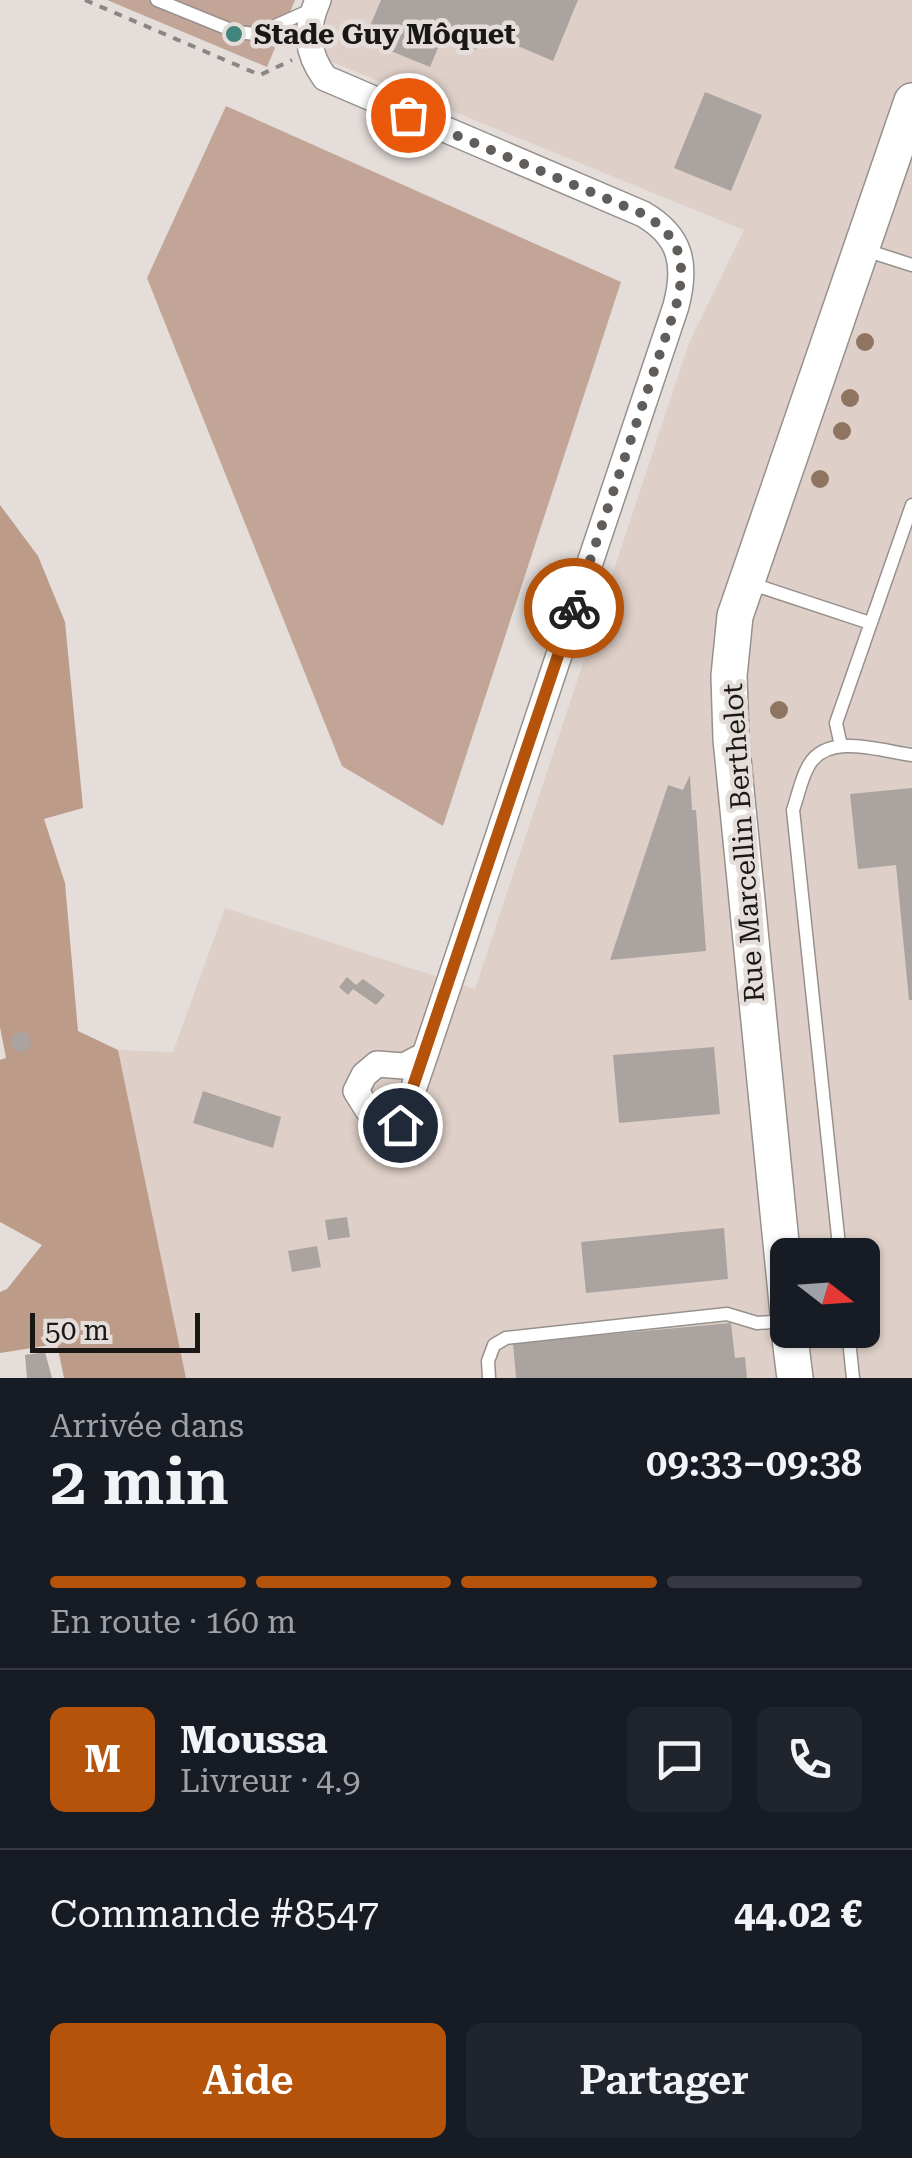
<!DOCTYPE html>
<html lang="fr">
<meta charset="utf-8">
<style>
:root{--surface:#171b24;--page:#20242c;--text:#f1f3f6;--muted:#9ea1a6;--line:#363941;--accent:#b45309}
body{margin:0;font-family:"Roboto Serif",serif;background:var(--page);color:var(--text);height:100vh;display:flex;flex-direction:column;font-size:38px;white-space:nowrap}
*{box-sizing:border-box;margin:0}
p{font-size:32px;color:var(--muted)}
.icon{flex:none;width:55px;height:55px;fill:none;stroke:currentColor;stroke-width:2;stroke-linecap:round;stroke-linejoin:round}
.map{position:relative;height:1378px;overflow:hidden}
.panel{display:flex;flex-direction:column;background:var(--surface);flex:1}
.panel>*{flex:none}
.needle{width:65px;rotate:107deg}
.tools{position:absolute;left:770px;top:1238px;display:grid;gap:20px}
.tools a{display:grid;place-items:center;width:110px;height:110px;border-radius:15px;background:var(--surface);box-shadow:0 2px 8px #0004;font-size:50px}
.scale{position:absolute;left:30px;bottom:25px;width:170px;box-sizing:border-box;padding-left:10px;border:5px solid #1a1817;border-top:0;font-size:28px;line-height:35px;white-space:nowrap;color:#1a1817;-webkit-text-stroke:8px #e4ddda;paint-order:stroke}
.pin{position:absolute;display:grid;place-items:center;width:85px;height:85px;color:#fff;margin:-42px;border:5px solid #fff;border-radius:50%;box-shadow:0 2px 10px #0007}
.courier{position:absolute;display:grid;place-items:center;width:100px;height:100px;margin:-50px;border:8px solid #b45309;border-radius:50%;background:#fff;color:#222;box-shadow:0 2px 12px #0007}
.summary em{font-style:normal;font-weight:600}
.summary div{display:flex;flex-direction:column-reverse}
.summary{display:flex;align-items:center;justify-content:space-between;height:170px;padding:0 50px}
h1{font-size:65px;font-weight:600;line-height:75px}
.bar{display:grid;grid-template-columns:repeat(4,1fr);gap:15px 10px;align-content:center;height:120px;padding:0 50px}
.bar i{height:12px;border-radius:8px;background:var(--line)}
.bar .active{background:var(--accent)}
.bar p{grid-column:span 4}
.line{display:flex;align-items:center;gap:25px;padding:0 50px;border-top:2px solid var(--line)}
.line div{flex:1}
.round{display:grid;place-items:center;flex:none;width:105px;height:105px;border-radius:15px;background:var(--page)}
.action{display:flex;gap:20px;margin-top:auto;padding:20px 50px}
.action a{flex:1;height:115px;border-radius:15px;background:var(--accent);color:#fff;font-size:40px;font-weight:600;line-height:115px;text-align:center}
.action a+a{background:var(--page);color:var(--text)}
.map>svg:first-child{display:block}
</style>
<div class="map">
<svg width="912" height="1378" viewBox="0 0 912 1378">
<rect width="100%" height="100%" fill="#e4ddda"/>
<path fill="#ded0c8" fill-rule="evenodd" d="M 328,0 L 912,0 L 912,1378 L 186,1378 L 118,1050 L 173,1052 L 225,908 L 475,989 L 689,343 L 744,230 L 327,60 L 318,24 ZM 788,1255 L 862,1255 L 862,1330 L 788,1330 Z"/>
<path fill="#c2a596" d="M 107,0 L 295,0 L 267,67 Z
M 226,106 L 621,282 L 443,826 L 342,766 L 147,278 Z"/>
<path fill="#bc9b89" d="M 0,505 L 38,556 L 65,622 L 83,808 L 44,819 L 65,883 L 78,1031 L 118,1050 L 186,1378 L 64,1378 L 57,1344 L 0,1353 L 0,1292 L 7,1289 L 42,1245 L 0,1222 L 0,1060 L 6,1058 L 0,1027 Z"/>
<path fill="#aaa3a0" d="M 381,0 L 578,0 L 553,61 L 483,31 L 476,50 L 443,36 L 430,67 L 364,40 Z
M 705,92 L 762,115 L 731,191 L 674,168 Z
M 690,775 L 692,810 L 696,810 L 706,951 L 610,960 L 668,785 L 683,790 Z
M 912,788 L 912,1000 L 909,1000 L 896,865 L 858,869 L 850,794 Z
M 347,977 L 356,985 L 363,979 L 385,995 L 376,1005 L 353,989 L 348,995 L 339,987 Z
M11 1042a10 10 0 1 1 20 0a10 10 0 1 1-20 0Z
M 714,1047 L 720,1114 L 619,1123 L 613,1055 Z
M 203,1091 L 281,1117 L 273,1148 L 193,1123 Z
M 347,1217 L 350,1237 L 328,1240 L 325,1220 Z
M 724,1228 L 728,1279 L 586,1293 L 581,1242 Z
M 317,1246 L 321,1267 L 292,1272 L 288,1251 Z
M 731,1323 L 735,1358 L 745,1357 L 747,1378 L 516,1378 L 513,1343 Z
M 45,1352 L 52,1378 L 27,1378 L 25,1355 Z"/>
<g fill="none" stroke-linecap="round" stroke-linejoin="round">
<defs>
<path id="lane" d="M 157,0 L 236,32 L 257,34 L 313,9
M 865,250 L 912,265
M 749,583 L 870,623
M 841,746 L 836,723 L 912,505
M 840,1255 L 793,810 C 798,796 801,778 809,765 C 828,732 881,751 912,755
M 848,1330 L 853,1378
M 489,1378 L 488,1361 L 494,1345 L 506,1338 L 727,1314 L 757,1323 L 788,1321"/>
<path id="street" d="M 318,0 C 305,30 306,52 325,78 L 643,214 C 681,236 687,264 676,306 L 425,1055 L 401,1125 L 368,1110 L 356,1091 L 364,1075 L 377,1064 L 404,1066 L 425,1055"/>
<path id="secondary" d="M 788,1313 L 731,739 L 729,676 L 735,616 L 912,101
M 789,1330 L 795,1378"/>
</defs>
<use href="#lane" stroke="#97918d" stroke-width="15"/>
<use href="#street" stroke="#97918d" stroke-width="28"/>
<use href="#secondary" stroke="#97918d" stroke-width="38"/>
<path stroke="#8a8684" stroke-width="4" stroke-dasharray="8 8" stroke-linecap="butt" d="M 85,0 L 260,75 L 292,60"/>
<use href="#lane" stroke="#fff" stroke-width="12"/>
<use href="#street" stroke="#fff" stroke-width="25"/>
<use href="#secondary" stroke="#fff" stroke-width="35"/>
</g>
<g fill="#8f7462">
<circle cx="865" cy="342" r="9"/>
<circle cx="850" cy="398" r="9"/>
<circle cx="842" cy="431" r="9"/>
<circle cx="820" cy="479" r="9"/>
<circle cx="779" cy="710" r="9"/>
</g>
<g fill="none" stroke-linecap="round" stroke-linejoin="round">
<path stroke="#615d5b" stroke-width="10" stroke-dasharray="0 18" d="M 408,115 L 643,214 C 682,237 687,264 676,306 L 574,608"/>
<path stroke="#b45309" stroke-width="12" d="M 400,1125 L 574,608"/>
</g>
<circle fill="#41867c" stroke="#e4ddda" stroke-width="4" cx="234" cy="34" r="10"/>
<g text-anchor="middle" stroke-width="9" stroke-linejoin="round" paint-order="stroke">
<g font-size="28" font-weight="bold" fill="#1a1817" stroke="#e4ddda" text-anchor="start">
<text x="254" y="44">Stade Guy Môquet</text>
</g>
<g font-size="28" fill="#1a1817" stroke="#e4ddda">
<text transform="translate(743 843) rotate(-94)" y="10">Rue Marcellin Berthelot</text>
</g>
</g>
</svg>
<div class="tools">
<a><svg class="needle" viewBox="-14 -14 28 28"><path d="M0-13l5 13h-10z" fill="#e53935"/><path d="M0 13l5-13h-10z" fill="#9ea1a6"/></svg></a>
</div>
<div class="scale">50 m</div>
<div class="pin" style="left:408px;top:115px;background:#ea580c"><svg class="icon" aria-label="bag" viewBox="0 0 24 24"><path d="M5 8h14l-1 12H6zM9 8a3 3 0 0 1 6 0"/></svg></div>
<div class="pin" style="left:400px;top:1125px;background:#1f2937"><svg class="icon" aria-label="home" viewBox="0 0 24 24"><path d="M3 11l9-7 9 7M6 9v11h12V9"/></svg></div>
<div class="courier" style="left:574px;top:608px"><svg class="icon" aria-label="bike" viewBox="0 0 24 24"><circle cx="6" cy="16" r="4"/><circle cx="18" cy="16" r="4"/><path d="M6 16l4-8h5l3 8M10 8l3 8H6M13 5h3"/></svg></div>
</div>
<section class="panel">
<div class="summary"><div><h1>2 min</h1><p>Arrivée dans</p></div><em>09:33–09:38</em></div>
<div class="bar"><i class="active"></i><i class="active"></i><i class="active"></i><i></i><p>En route · 160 m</p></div>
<div class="line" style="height:180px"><b class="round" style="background:var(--accent);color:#fff">M</b><div><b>Moussa</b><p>Livreur · 4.9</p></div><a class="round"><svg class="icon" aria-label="chat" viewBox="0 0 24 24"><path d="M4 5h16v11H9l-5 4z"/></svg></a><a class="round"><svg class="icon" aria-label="phone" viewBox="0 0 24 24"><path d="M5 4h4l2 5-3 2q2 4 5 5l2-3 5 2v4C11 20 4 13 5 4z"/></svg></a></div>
<div class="line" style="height:130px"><div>Commande #8547</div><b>44.02 €</b></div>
<div class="action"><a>Aide</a><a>Partager</a></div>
</section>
